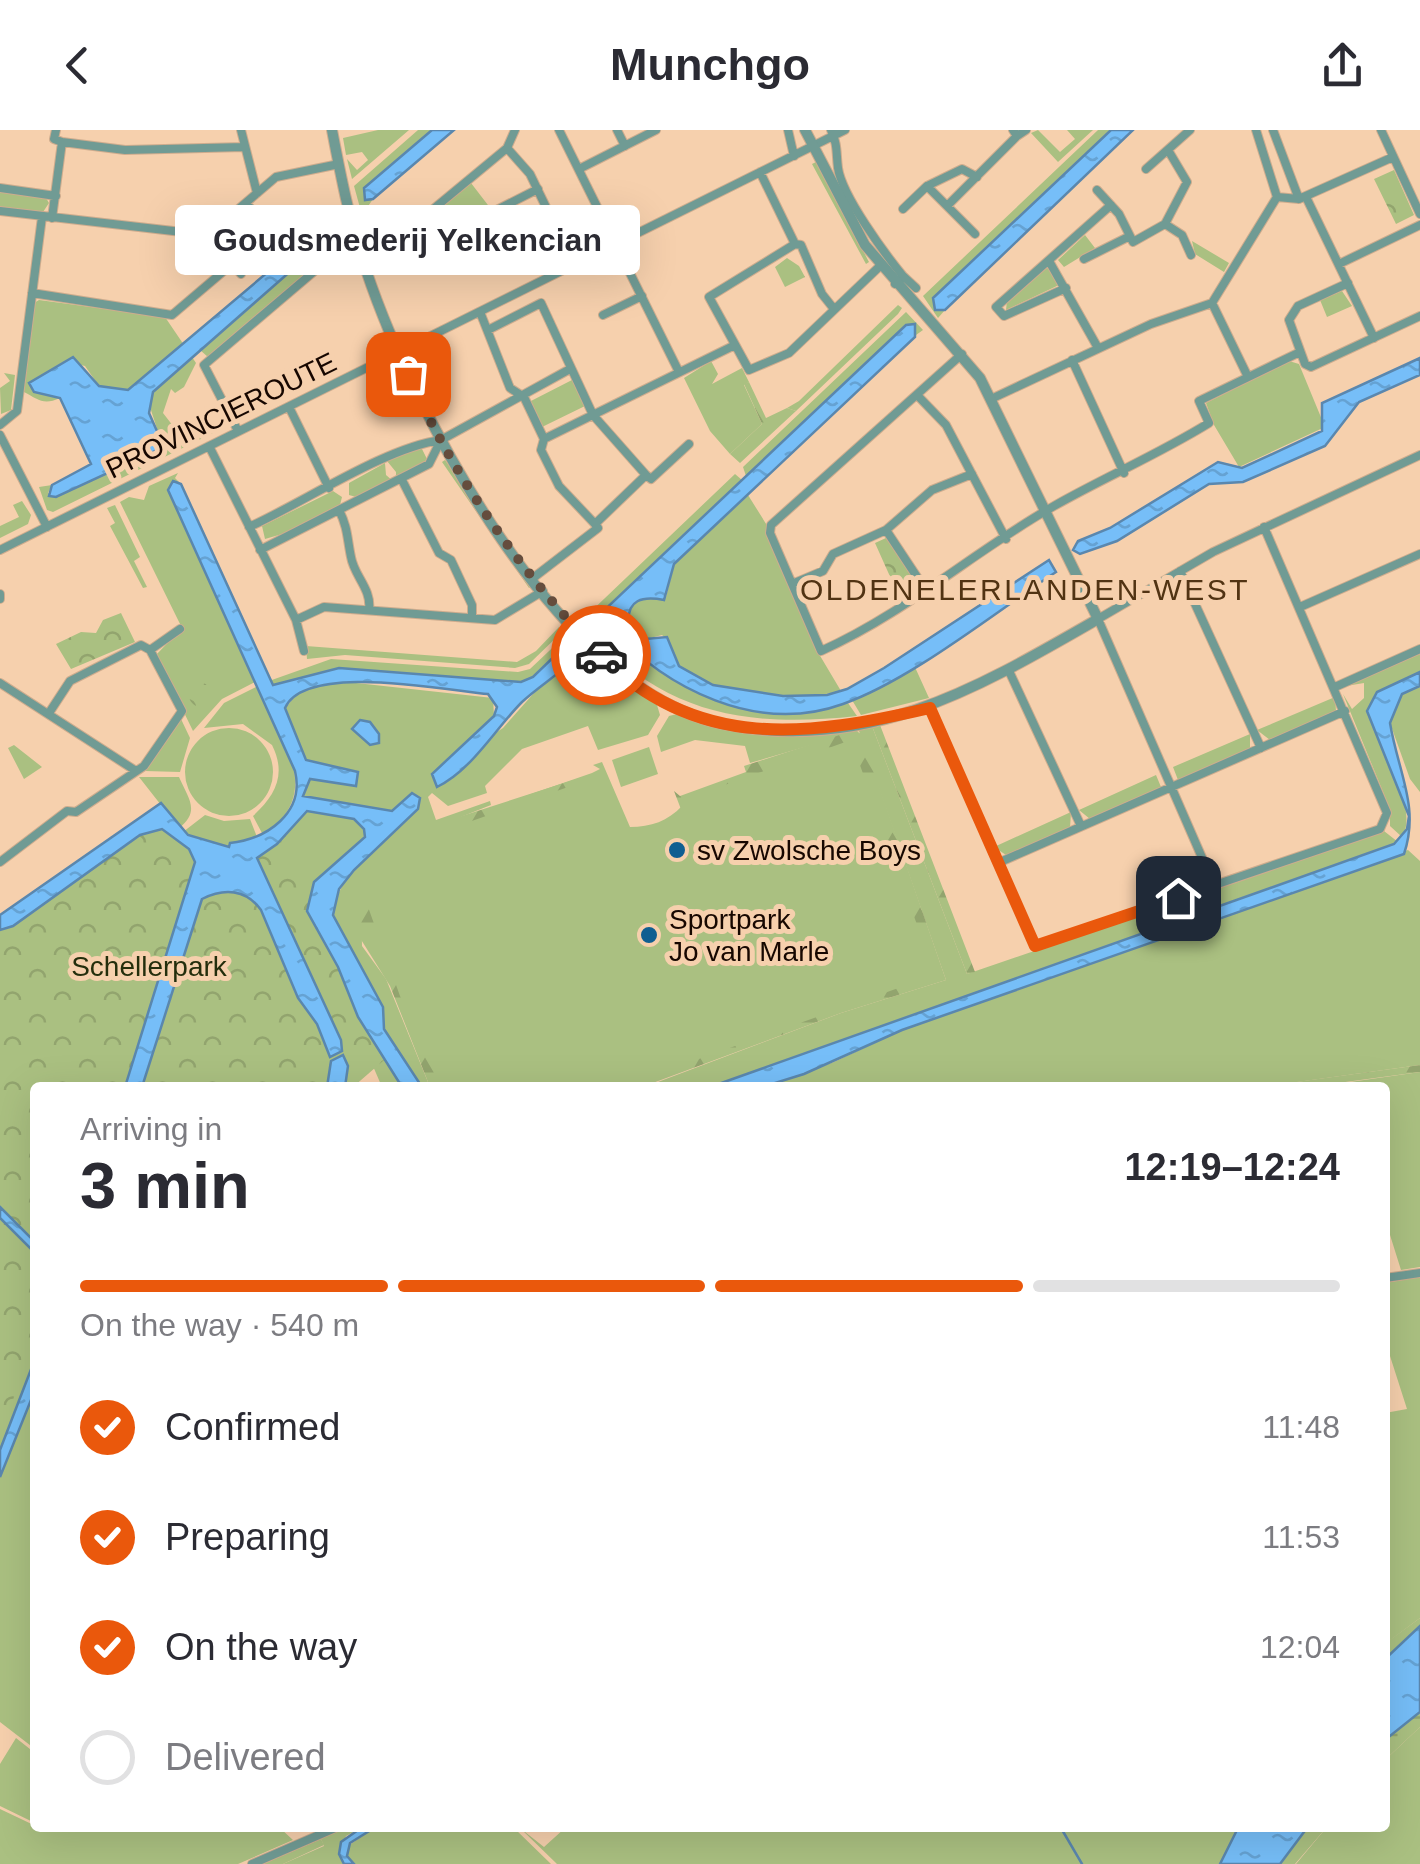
<!DOCTYPE html>
<meta charset="utf-8">
<style>
:root{--surface:#fff;--page:#f2f2f3;--text:#2b2b33;--muted:#7c7c81;--line:#e1e1e2;--accent:#ea580c}
body{margin:0;font-family:Arial,sans-serif;background:var(--page);color:var(--text);height:100vh;display:flex;flex-direction:column;font-size:38px;white-space:nowrap}
*{box-sizing:border-box;margin:0}
p{font-size:32px;color:var(--muted)}
.icon{flex:none;width:55px;height:55px;fill:none;stroke:currentColor;stroke-width:2;stroke-linecap:round;stroke-linejoin:round}
.map{position:relative;flex:1;overflow:hidden}
.details{position:absolute;left:30px;top:952px;width:1360px;height:750px;display:flex;flex-direction:column;background:var(--surface);border-radius:10px;box-shadow:0 10px 40px #0002}
.details>*{flex:none}
.pin{position:absolute;display:grid;place-items:center;width:85px;height:85px;color:#fff;margin:-42px;border-radius:20px;box-shadow:0 5px 15px #0006}
.courier{position:absolute;display:grid;place-items:center;width:100px;height:100px;margin:-50px;border:8px solid #ea580c;border-radius:50%;background:#fff;color:#222;box-shadow:0 2px 12px #0007}
.bubble{position:absolute;height:70px;border-radius:10px;background:var(--surface);box-shadow:0 10px 40px #0002;font-size:32px;font-weight:600;line-height:70px;text-align:center}
.head em{font-style:normal;font-weight:600}
.head div{display:flex;flex-direction:column-reverse}
.head{display:flex;align-items:center;justify-content:space-between;height:170px;padding:0 50px}
h1{font-size:65px;font-weight:600;line-height:75px}
.bar{display:grid;grid-template-columns:repeat(4,1fr);gap:15px 10px;align-content:center;height:120px;padding:0 50px}
.bar i{height:12px;border-radius:8px;background:var(--line)}
.bar .active{background:var(--accent)}
.bar p{grid-column:span 4}
ol{padding:0 50px;list-style:none}
li{display:flex;align-items:center;gap:30px;height:110px}
li p{margin-inline-start:auto}
li .icon{padding:10px;border-radius:50%;background:var(--accent);color:#fff;stroke-width:4}
li:last-child{color:var(--muted)}
li i{width:55px;height:55px;border:5px solid var(--line);border-radius:50%}
header{display:flex;justify-content:space-between;align-items:center;height:130px;padding:0 50px;background:var(--surface);font-size:45px;font-weight:600}
.map>svg:first-child{display:block}
</style>
<header><svg class="icon" aria-label="back" viewBox="0 0 24 24"><path d="M15 5l-7 7 7 7"/></svg>Munchgo<svg class="icon" aria-label="share" viewBox="0 0 24 24"><path d="M12 15V3M7 8l5-5 5 5M5 13v7h14v-7"/></svg></header>
<div class="map">
<svg width="1420" height="1734" viewBox="0 0 1420 1734">
<defs>
<pattern id="forest-firs" width="22" height="20" patternUnits="userSpaceOnUse" patternTransform="scale(2.5)"><rect width="22" height="20" fill="#aac081"/><path d="M5 1l3.5 6h-7zM16 11l3.5 6h-7z" fill="#92a46e"/></pattern>
<pattern id="wetland-marsh" width="20" height="14" patternUnits="userSpaceOnUse" patternTransform="scale(2.5)"><rect width="20" height="14" fill="#aac081"/><path d="M1 5h8M5 5V1M11 12h8M15 12V8" fill="none" stroke="#92a46e"/></pattern>
<pattern id="park-crowns" width="20" height="18" patternUnits="userSpaceOnUse" patternTransform="scale(2.5)"><rect width="20" height="18" fill="#aac081"/><path d="M2 6a3 3 0 1 1 6 0M12 15a3 3 0 1 1 6 0" fill="none" stroke="#92a46e"/></pattern>
<pattern id="water-ripples" width="26" height="14" patternUnits="userSpaceOnUse" patternTransform="scale(2.5)"><rect width="26" height="14" fill="#76bef8"/><path d="M2 4q2-2 4 0t4 0M15 11q2-2 4 0t4 0" fill="none" stroke="#65a2d3"/></pattern>
</defs>
<rect width="100%" height="100%" fill="#f6d0ad"/>
<path fill="#aac081" d="M 378,0 L 409,0 L 352,49 L 347,29 L 357,40 L 368,30 L 362,22 L 346,25 L 343,8 Z
M 418,0 L 432,0 L 364,58 L 367,68 L 373,69 L 362,85 L 354,56 Z
M 1038,0 L 1060,22 L 1075,9 L 1067,0 L 1093,0 L 1058,32 L 1031,3 Z
M 1098,0 L 1111,0 L 933,168 L 935,179 L 945,180 L 938,188 L 923,166 Z
M 816,32 L 869,132 L 866,134 L 812,34 Z
M 471,53 L 491,79 L 464,94 L 445,74 Z
M 0,61 L 46,68 L 49,73 L 43,82 L 0,77 Z
M 338,84 L 347,108 L 344,118 L 321,130 L 208,227 L 200,220 L 334,104 L 333,96 L 326,93 Z
M 1085,105 L 1095,118 L 1064,137 L 1058,130 Z
M 1192,111 L 1229,133 L 1224,142 L 1195,124 Z
M 1044,138 L 1050,138 L 1059,155 L 1006,180 L 1007,171 Z
M 1342,161 L 1352,176 L 1327,187 L 1320,170 Z
M 39,170 L 165,187 L 184,215 L 128,260 L 99,256 L 85,236 L 65,231 L 32,257 L 60,268 C 43,276 38,269 24,262 L 34,173 Z
M 898,175 L 902,178 L 898,184 L 796,281 L 787,278 L 799,271 Z
M 906,182 L 923,200 L 916,205 L 916,194 L 906,195 L 746,346 L 743,337 Z
M 192,227 L 196,233 L 184,257 L 175,263 L 171,259 L 163,283 L 177,301 L 203,292 L 213,303 L 53,382 L 47,380 L 39,357 L 52,355 L 48,363 L 51,364 C 75,356 147,320 161,324 L 163,317 L 148,271 L 160,254 Z
M 711,231 L 718,244 L 712,254 L 742,238 L 749,252 L 744,255 L 762,294 L 730,324 L 710,301 L 684,248 Z
M 1289,231 L 1299,234 L 1325,297 L 1239,337 L 1214,295 L 1206,273 Z
M 4,243 L 15,245 L 11,280 L 1,284 L 0,258 L 10,251 Z
M 572,250 L 585,276 L 542,297 L 529,272 Z
M 421,317 L 428,331 L 396,349 L 396,342 L 387,331 Z
M 445,330 L 532,456 L 529,458 L 442,332 Z
M 385,333 L 386,345 L 393,351 L 356,367 L 349,365 L 349,353 Z
M 178,343 L 175,348 L 181,354 L 168,360 L 255,552 L 222,569 L 193,601 L 156,525 L 182,498 L 120,372 L 129,367 L 144,370 L 149,356 Z
M 735,344 L 742,350 L 610,497 C 671,565 756,601 848,573 L 857,586 C 739,599 660,581 585,496 L 583,489 Z
M 333,361 L 342,367 L 340,375 L 289,402 L 265,409 L 262,396 Z
M 748,365 L 768,397 L 819,524 L 841,561 C 797,572 718,570 682,538 C 671,528 673,514 662,505 L 646,509 L 628,495 L 628,482 L 635,471 L 666,467 L 674,435 Z
M 22,371 L 31,385 L 28,394 L 0,408 L 0,396 L 19,387 L 13,375 Z
M 115,375 L 140,427 L 134,431 L 147,457 L 143,458 L 110,396 L 115,393 L 107,378 Z
M 559,497 L 562,502 L 529,534 L 515,538 L 345,525 L 307,529 L 306,516 L 517,532 L 536,521 Z
M 566,505 L 657,575 L 660,585 L 648,605 L 598,620 L 588,596 L 522,619 L 485,656 L 487,663 L 448,676 L 432,663 L 428,667 L 436,690 L 490,671 L 491,675 L 438,696 L 592,643 L 600,639 L 593,635 L 602,632 L 630,697 C 651,697 668,691 682,676 L 680,669 L 854,607 L 941,846 L 624,957 L 435,957 L 361,770 L 362,816 L 386,849 L 430,957 L 422,957 L 384,899 L 383,877 L 333,785 C 336,743 388,705 418,679 L 412,664 L 392,681 L 303,666 L 310,649 L 358,642 L 306,630 L 285,578 L 299,562 L 338,551 L 493,568 L 494,586 L 432,644 L 503,598 L 574,518 L 566,516 L 533,547 L 521,552 L 339,538 L 276,556 L 269,551 L 331,529 L 518,542 L 530,539 Z
M 1420,524 L 1420,542 L 1377,562 L 1367,581 C 1379,610 1420,680 1402,707 L 1390,696 L 1390,679 L 1343,564 L 1352,579 L 1364,568 L 1364,553 L 1346,556 Z
M 914,535 L 929,568 L 861,585 L 852,570 Z
M 258,556 C 281,609 326,663 263,705 L 253,686 C 275,666 287,645 272,615 L 243,594 L 204,598 L 224,573 Z
M 1420,556 L 1420,662 L 1410,649 L 1390,593 L 1402,564 Z
M 1335,567 L 1336,581 L 1270,610 L 1257,600 Z
M 677,584 L 745,601 L 872,596 L 967,844 L 1384,701 L 1398,712 L 710,957 L 642,958 L 841,883 L 946,850 L 859,601 L 750,633 L 745,616 L 695,610 L 661,622 L 657,606 L 669,586 Z
M 181,589 L 190,608 L 180,642 L 145,641 Z
M185 642a44 44 0 1 1 88 0a44 44 0 1 1-88 0Z
M 1250,604 L 1250,619 L 1178,650 L 1173,637 Z
M 14,615 L 42,637 L 24,649 L 8,618 Z
M 649,617 L 658,644 L 621,657 L 612,630 Z
M 1156,645 L 1161,657 L 1090,689 L 1079,680 Z
M 139,647 L 179,647 C 188,668 201,681 179,698 Z
M 307,681 L 354,689 L 365,699 L 363,711 L 314,752 L 362,894 L 402,957 L 382,957 L 277,714 Z
M 1071,682 L 1070,698 L 1006,725 L 994,717 Z
M 205,685 L 224,691 L 250,689 L 257,707 L 230,713 L 230,718 L 204,713 L 183,702 Z
M 1408,720 L 1420,731 L 1420,935 L 1297,952 L 1298,958 L 762,958 L 834,932 L 902,900 Z
M 1420,942 L 1420,1137 L 1401,1140 L 1385,1089 L 1385,958 L 1358,957 L 1353,952 L 1350,957 L 1308,958 Z
M 1420,1147 L 1420,1488 L 1385,1514 L 1385,1283 L 1407,1279 L 1390,1226 L 1385,1226 L 1385,1153 Z
M 35,1201 L 35,1229 L 0,1320 L 0,1294 Z
M 35,1260 L 35,1619 L 0,1592 L 0,1347 Z
M 1420,1597 L 1420,1734 L 1296,1734 L 1326,1698 L 1385,1698 L 1385,1630 Z
M 16,1608 L 35,1623 L 35,1693 L 0,1676 L 0,1634 Z
M 0,1679 L 40,1698 L 280,1698 L 293,1710 L 238,1734 L 0,1734 Z
M 343,1698 L 361,1698 L 346,1706 L 339,1724 L 344,1734 L 283,1734 L 324,1716 L 321,1709 Z
M 374,1698 L 514,1698 L 551,1734 L 354,1734 L 347,1726 L 348,1716 Z
M 520,1698 L 544,1717 L 565,1698 L 1238,1698 L 1220,1734 L 557,1734 Z"/>
<path fill="url(#forest-firs)" d="M 749,252 L 766,288 L 787,278 L 796,281 L 740,333 L 730,324 L 762,294 L 744,254 Z
M 880,595 L 975,842 L 967,844 L 872,596 Z
M 855,600 L 861,604 L 946,850 L 841,883 L 642,957 L 617,958 L 935,845 L 851,610 L 685,669 L 688,678 L 682,682 L 674,661 L 680,666 L 746,642 L 744,636 Z
M 595,643 L 585,651 L 452,698 L 440,700 L 437,694 Z
M 363,763 L 400,866 L 442,957 L 430,957 L 390,856 L 355,800 L 356,779 Z
M 1420,935 L 1420,942 L 1308,957 L 1298,957 L 1296,952 Z
M 321,1709 L 324,1715 L 283,1734 L 263,1734 Z"/>
<path fill="url(#wetland-marsh)" d="M 1420,1488 L 1420,1496 L 1385,1529 L 1387,1512 Z
M 1420,1582 L 1420,1597 L 1385,1630 L 1385,1610 Z
M 1307,1698 L 1326,1698 L 1295,1734 L 1280,1734 Z"/>
<path fill="url(#park-crowns)" d="M 1394,40 L 1414,85 L 1396,94 L 1374,49 Z
M 787,128 L 799,136 L 805,147 L 785,157 L 775,137 Z
M 886,408 L 917,453 L 917,460 L 901,471 L 875,413 Z
M 121,483 L 135,512 L 71,539 L 56,514 L 81,502 L 96,503 L 103,490 Z
M189 565a12 12 0 1 1 24 0a12 12 0 1 1-24 0Z
M 158,685 L 206,730 L 283,701 L 368,873 L 398,918 L 353,957 L 35,958 L 35,1208 L 0,1306 L 0,793 Z"/>
<path fill="url(#water-ripples)" stroke="#5a87ae" stroke-width="2.5" d="M 432,0 L 454,0 L 373,69 L 365,70 L 364,58 Z
M 1111,0 L 1133,0 L 945,180 L 935,180 L 933,168 Z
M 326,93 L 333,96 L 334,103 L 153,262 L 149,283 L 164,317 L 56,367 L 49,366 L 52,355 L 91,334 L 60,268 L 34,262 L 29,253 L 73,227 L 99,256 L 128,260 Z
M 915,194 L 915,207 L 674,434 L 664,470 C 643,466 626,469 629,495 L 645,509 L 667,507 L 679,536 L 713,555 L 783,566 L 827,565 L 847,559 L 884,538 L 1049,430 L 1056,442 C 994,483 911,550 843,574 C 757,605 666,559 610,497 L 596,498 L 598,486 L 906,195 Z
M 1420,228 L 1420,245 L 1359,272 L 1325,316 L 1243,352 L 1209,354 L 1117,411 L 1080,424 L 1073,420 L 1078,411 L 1110,398 L 1218,332 L 1242,338 L 1322,301 L 1322,273 Z
M 173,351 L 181,354 L 273,555 L 339,538 L 521,552 L 533,547 L 566,515 L 574,518 L 577,526 C 560,544 539,556 522,572 C 495,599 472,640 437,657 L 432,644 L 494,586 L 497,577 L 488,564 C 445,560 305,532 285,578 L 306,630 L 358,642 L 356,656 L 310,649 L 303,666 L 392,681 L 412,663 L 420,668 L 418,679 L 354,740 L 339,759 L 333,785 L 383,877 L 384,899 L 422,957 L 402,957 L 358,887 L 338,837 L 307,781 L 314,752 L 365,707 L 364,699 L 354,689 L 307,681 L 277,714 L 257,728 L 341,910 L 342,921 L 330,927 L 317,894 L 298,868 L 261,780 C 246,759 224,758 202,769 L 142,957 L 125,957 L 195,732 L 189,719 L 162,699 L 140,705 L 13,796 L 0,800 L 0,785 L 161,673 L 188,705 L 229,717 L 230,713 C 267,709 305,683 295,641 L 168,360 Z
M 1420,542 L 1420,556 L 1402,564 L 1390,593 C 1398,642 1420,677 1404,724 L 902,900 L 804,944 L 762,957 L 710,957 L 1394,714 L 1407,699 L 1409,686 L 1367,581 L 1377,562 Z
M 360,590 L 370,592 L 379,604 L 379,613 L 370,615 L 352,599 Z
M 343,925 L 348,936 L 345,957 L 327,957 L 331,931 Z
M 0,1077 L 35,1112 L 35,1123 L 0,1088 Z
M 35,1229 L 35,1260 L 0,1347 L 0,1320 Z
M 1420,1496 L 1420,1582 L 1385,1610 L 1385,1529 Z
M 361,1698 L 374,1698 L 350,1713 L 347,1726 L 354,1734 L 344,1734 L 339,1724 L 341,1712 Z
M 1238,1698 L 1307,1698 L 1280,1734 L 1220,1734 Z"/>
<g fill="none" stroke-linecap="round" stroke-linejoin="round">
<path stroke="#5a87ae" stroke-width="2.5" d="M 1061,1698 L 1082,1734"/>
<defs>
<path id="minor" d="M 241,0 L 257,63
M 559,0 L 679,242
M 617,0 L 625,16
M 788,0 L 794,26
M 831,0 C 838,15 836,23 838,38 C 842,66 885,124 903,146 L 895,154
M 1013,0 L 1017,6 L 1026,0
M 1273,0 L 1299,69
M 1381,0 L 1420,84
M 62,12 L 125,20 L 244,17
M 507,18 L 530,44 L 574,135
M 579,39 L 656,0
M 1146,39 L 1190,0
M 760,42 L 795,114 L 801,115 L 822,164 L 834,179
M 927,56 L 975,104
M 0,58 L 56,66
M 1097,60 L 1119,84 L 1133,112 L 1165,94 L 1187,52 L 1168,20
M 1277,67 L 1299,69 L 1393,27
M 1306,67 L 1374,208
M 246,73 L 280,113
M 947,76 L 1017,6
M 903,79 L 927,56 L 962,39 L 977,47
M 0,81 L 208,105 L 276,47 L 339,34
M 52,88 L 62,12 L 54,9 L 56,0
M 1165,94 L 1182,105 L 1191,125
M 208,105 L 241,144
M 421,111 L 417,103 L 420,90 L 507,18 L 515,0
M 795,114 L 709,167 L 749,240 L 789,223 L 880,136
M 1084,129 L 1130,106
M 1049,131 L 1098,218
M 1339,134 L 1420,95
M 366,141 L 441,101 L 475,91 L 538,59
M 903,146 L 916,158
M 1348,153 L 1298,176 L 1289,190 L 1305,234 L 1311,237 L 1420,186
M 1066,158 L 1004,186 L 996,177 L 1111,75
M 32,163 L 172,185 L 232,134
M 1212,173 L 1248,247
M 480,182 L 510,258 L 524,267 L 544,309 L 541,320 L 559,356 L 595,394
M 603,185 L 642,166
M 488,200 L 541,173 L 593,285 L 646,345 L 651,349 L 689,314
M 962,224 L 771,395 L 770,403 L 821,521 C 906,483 974,421 1054,376 C 1105,347 1159,324 1209,293 L 1199,271 L 1300,222
M 1072,230 L 1124,343
M 917,265 L 946,295 L 1006,409
M 991,269 L 1151,194 L 1212,173 L 1277,67 L 1256,0
M 289,277 L 329,358
M 0,295 L 17,281 L 42,87
M 238,301 L 204,235 L 324,133 L 359,118
M 0,305 L 47,397
M 544,309 L 735,215
M 209,316 L 296,490 L 304,521
M 402,350 L 439,423 L 451,430 L 472,475 L 472,488
M 339,380 C 348,398 347,408 351,427 C 354,446 372,459 369,480
M 249,397 C 303,373 384,318 441,310 L 570,239
M 886,400 L 927,462
M 0,420 L 845,0
M 260,420 L 429,334 L 441,310
M 1180,441 L 1261,618
M 533,448 L 598,398 L 595,394 L 646,345
M 792,454 L 823,441 L 833,424 L 886,400 L 932,360 L 972,344
M 0,464 L 0,469
M 1300,477 L 1420,424
M 296,490 L 324,477 L 495,490 L 543,461
M 1009,541 L 1081,696
M 0,553 L 136,641
M 1335,557 L 1420,519
M 930,578 L 1035,816 L 1380,699 L 1387,683 L 1264,397
M 49,583 L 70,551 L 141,515 L 150,520 L 180,499
M 0,732 L 67,681 L 76,682 L 144,636 L 182,581 L 150,520
M 998,733 L 1345,581
M 1214,755 L 1098,489 L 1213,422 L 1420,325
M 1385,1148 L 1420,1143
M 252,1734 L 335,1698"/>
<path id="tertiary" d="M 332,0 C 341,47 350,94 366,140 C 415,286 559,560 722,594 C 867,624 978,558 1098,489 L 980,248 L 865,115 L 805,0"/>
</defs>
<use href="#minor" stroke="#ceac8e" stroke-width="10"/>
<use href="#tertiary" stroke="#ceac8e" stroke-width="12"/>
<use href="#minor" stroke="#709b94" stroke-width="8"/>
<use href="#tertiary" stroke="#709b94" stroke-width="10"/>
</g>
<g fill="none" stroke-linecap="round" stroke-linejoin="round">
<path stroke="#654d3d" stroke-width="10" stroke-dasharray="0 18" d="M 408,244 C 454,348 522,444 601,525"/>
<path stroke="#ea580c" stroke-width="12" d="M 601,525 C 696,622 810,606 930,578 L 1035,816 L 1178,768"/>
</g>
<g fill="#105e91" stroke="#f6d0ad" stroke-width="4">
<circle cx="677" cy="720" r="10"/>
<circle cx="649" cy="805" r="10"/>
</g>
<g text-anchor="middle" stroke-width="10" stroke-linejoin="round" paint-order="stroke">
<g font-size="28" fill="#170700" stroke="#f6d0ad">
<text transform="translate(221 285) rotate(-26)" y="10">PROVINCIEROUTE</text>
</g>
<g font-size="28" fill="#170700" stroke="#f6d0ad" text-anchor="start">
<text x="697" y="730">sv Zwolsche Boys</text>
<text x="669" y="799">Sportpark<tspan x="669" dy="32">Jo van Marle</tspan></text>
</g>
<g font-size="28" fill="#242e0c" stroke="#f6d0ad">
<text x="149" y="846">Schellerpark</text>
</g>
<g font-size="30" letter-spacing="2.5" fill="#513313" stroke="#f6d0ad">
<text x="1025" y="470">OLDENELERLANDEN-WEST</text>
</g>
</g>
</svg>
<div class="pin" style="left:408px;top:244px;background:#ea580c"><svg class="icon" aria-label="bag" viewBox="0 0 24 24"><path d="M5 8h14l-1 12H6zM9 8a3 3 0 0 1 6 0"/></svg></div>
<div class="pin" style="left:1178px;top:768px;background:#1f2937"><svg class="icon" aria-label="home" viewBox="0 0 24 24"><path d="M3 11l9-7 9 7M6 9v11h12V9"/></svg></div>
<div class="courier" style="left:601px;top:525px"><svg class="icon" aria-label="car" viewBox="0 0 24 24"><path d="M5 17H2v-5l4-1 3-4h7l3 4 3 1v5h-3M9 17h6M6 11h13"/><circle cx="7" cy="17" r="2"/><circle cx="17" cy="17" r="2"/></svg></div>
<div class="bubble" style="left:175px;top:75px;width:465px">Goudsmederij Yelkencian</div>
<section class="details">
<div class="head"><div><h1>3 min</h1><p>Arriving in</p></div><em>12:19–12:24</em></div>
<div class="bar"><i class="active"></i><i class="active"></i><i class="active"></i><i></i><p>On the way · 540 m</p></div>
<ol>
<li><svg class="icon" aria-label="check" viewBox="0 0 24 24"><path d="M5 12l5 5 9-10"/></svg>Confirmed<p>11:48</p></li>
<li><svg class="icon" aria-label="check" viewBox="0 0 24 24"><path d="M5 12l5 5 9-10"/></svg>Preparing<p>11:53</p></li>
<li><svg class="icon" aria-label="check" viewBox="0 0 24 24"><path d="M5 12l5 5 9-10"/></svg>On the way<p>12:04</p></li>
<li><i></i>Delivered</li>
</ol>
</section>
</div>
